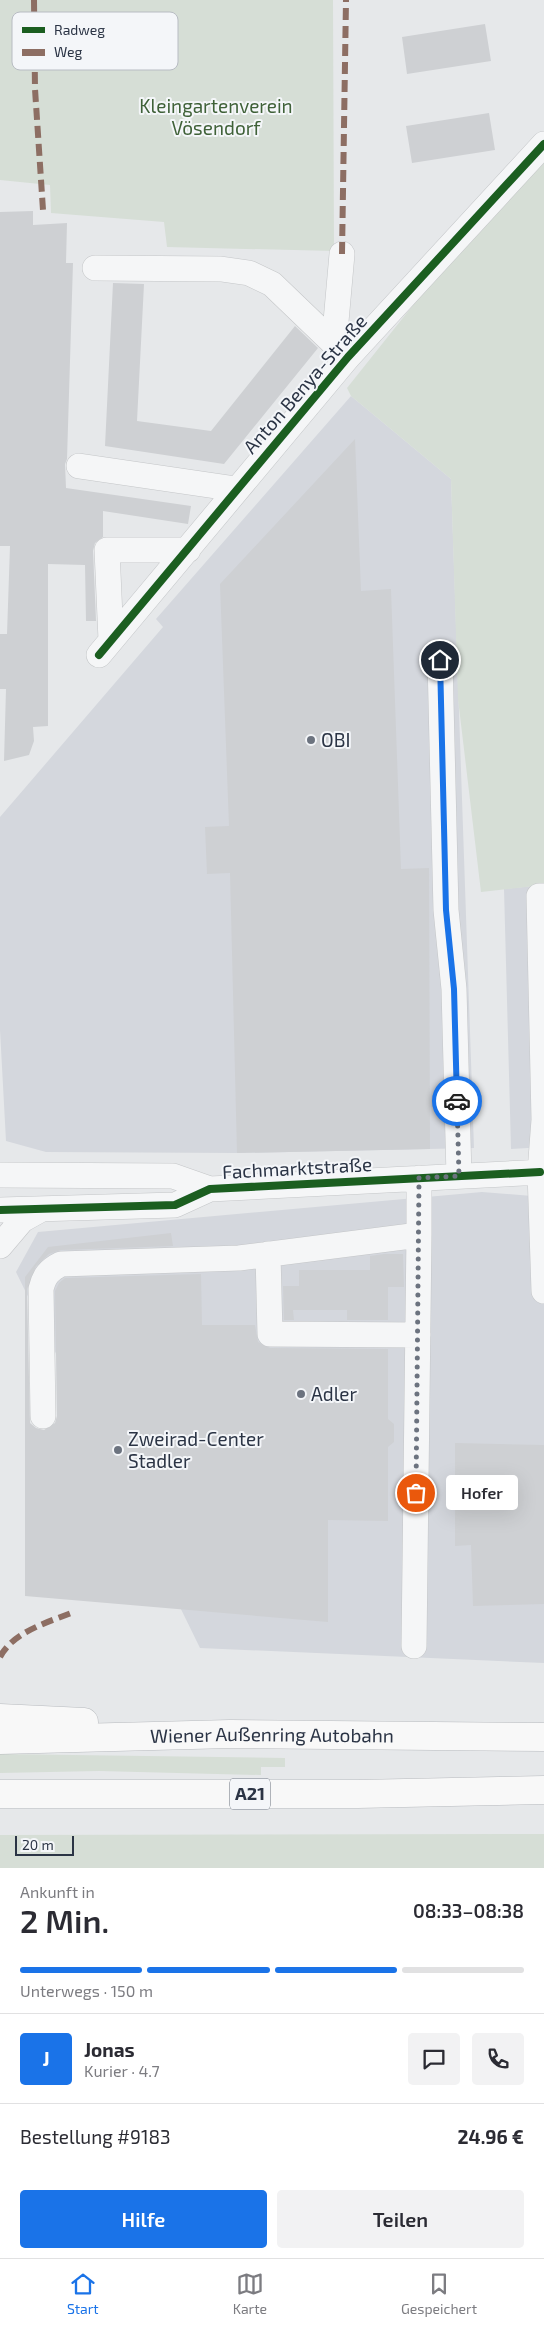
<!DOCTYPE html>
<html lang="de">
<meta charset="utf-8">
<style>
:root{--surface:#fff;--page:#f2f2f3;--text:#2b2b33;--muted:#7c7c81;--line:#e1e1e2;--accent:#1a73e8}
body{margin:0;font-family:"Exo 2",sans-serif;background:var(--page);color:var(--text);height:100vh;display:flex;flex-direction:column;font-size:19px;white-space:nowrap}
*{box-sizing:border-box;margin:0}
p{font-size:16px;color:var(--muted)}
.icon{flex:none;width:28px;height:28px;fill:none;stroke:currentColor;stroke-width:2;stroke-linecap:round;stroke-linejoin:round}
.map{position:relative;height:1868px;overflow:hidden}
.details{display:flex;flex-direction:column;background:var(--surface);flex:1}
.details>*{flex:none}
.scale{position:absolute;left:15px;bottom:12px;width:59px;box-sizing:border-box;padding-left:5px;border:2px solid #2b3445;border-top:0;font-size:14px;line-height:18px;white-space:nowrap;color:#2b3445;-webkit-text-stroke:4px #f4f6f9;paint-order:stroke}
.pin{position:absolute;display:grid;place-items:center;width:42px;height:42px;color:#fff;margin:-21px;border:2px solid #fff;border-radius:50%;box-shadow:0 1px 5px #0007}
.courier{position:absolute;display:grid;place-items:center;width:50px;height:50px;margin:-25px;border:4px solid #1a73e8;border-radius:50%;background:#fff;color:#222;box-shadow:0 1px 6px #0007}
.bubble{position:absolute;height:35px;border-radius:5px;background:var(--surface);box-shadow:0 5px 20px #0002;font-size:16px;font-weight:600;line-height:35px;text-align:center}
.overview em{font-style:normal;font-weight:600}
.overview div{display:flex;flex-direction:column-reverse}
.overview{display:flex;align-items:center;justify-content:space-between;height:85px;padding:0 20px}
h1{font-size:32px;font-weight:600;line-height:38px}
.bar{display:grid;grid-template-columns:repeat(4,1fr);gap:8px 5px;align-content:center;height:60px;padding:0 20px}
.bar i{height:6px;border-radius:4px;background:var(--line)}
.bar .selected{background:var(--accent)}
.bar p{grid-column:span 4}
.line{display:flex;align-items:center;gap:12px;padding:0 20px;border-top:1px solid var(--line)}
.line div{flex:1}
.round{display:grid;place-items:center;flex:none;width:52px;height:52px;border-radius:5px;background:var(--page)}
.cta{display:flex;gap:10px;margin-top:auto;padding:10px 20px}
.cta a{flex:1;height:58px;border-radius:5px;background:var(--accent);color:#fff;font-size:20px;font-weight:600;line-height:58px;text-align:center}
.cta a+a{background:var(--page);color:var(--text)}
.menu{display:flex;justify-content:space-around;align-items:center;height:70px;border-top:1px solid var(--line);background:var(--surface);font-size:14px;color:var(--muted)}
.menu a{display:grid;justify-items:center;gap:2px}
.menu .selected{color:var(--accent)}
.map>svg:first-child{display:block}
</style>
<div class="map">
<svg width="544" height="1868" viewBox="0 0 544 1868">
<rect width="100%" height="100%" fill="#e6e8ea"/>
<path fill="#d4d7dd" d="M 351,396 L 451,479 L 474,1148 L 237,1153 L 46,1152 L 6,1141 L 0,1030 L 0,817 L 163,627 L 156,619 Z
M 544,885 L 544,1147 L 511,1149 L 504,889 Z
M 482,1192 L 544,1197 L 544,1663 L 200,1648 L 16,1272 L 38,1232 Z"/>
<path fill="#d6ded6" d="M 0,0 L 333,0 L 334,251 L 167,247 L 164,222 L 51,213 L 50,185 L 0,180 Z
M 544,152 L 544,885 L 481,892 L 458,699 L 451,479 L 351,396 L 347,388 L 449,260 Z
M 0,1754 L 285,1758 L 285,1767 L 261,1767 L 261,1775 L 99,1771 L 0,1773 Z
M 544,1834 L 544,1868 L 0,1868 L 0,1835 Z"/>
<path fill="#ced0d3" d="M 485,24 L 491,61 L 407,74 L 402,37 Z
M 489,113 L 495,150 L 412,163 L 406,126 Z
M 33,211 L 33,225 L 67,223 L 66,263 L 73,263 L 67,459 L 65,464 L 66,488 L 191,506 L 188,524 L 103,511 L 103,537 L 95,543 L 93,551 L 96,621 L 86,621 L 85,565 L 48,564 L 48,726 L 33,727 L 34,741 L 29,755 L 4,761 L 6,689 L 0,689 L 0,634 L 7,634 L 10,546 L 0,546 L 0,212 Z
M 113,283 L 144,284 L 137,421 L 211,431 L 295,326 L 318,348 L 224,464 L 105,446 Z
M 355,439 L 361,591 L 391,589 L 401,869 L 429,868 L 430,1149 L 237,1153 L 230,873 L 207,874 L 205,827 L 229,826 L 220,584 Z
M 171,1233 L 173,1246 L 61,1250 L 49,1254 L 36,1266 L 27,1289 L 30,1423 L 36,1428 L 44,1430 L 55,1423 L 57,1416 L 55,1291 L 59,1283 L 65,1278 L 201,1274 L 202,1325 L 255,1325 L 258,1342 L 270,1348 L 388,1349 L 388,1419 L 394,1424 L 394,1442 L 388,1447 L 388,1521 L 328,1520 L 328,1622 L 25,1596 L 25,1277 L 48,1247 Z
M 384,1254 L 403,1254 L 404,1287 L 388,1287 L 388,1320 L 347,1320 L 347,1310 L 293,1310 L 294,1320 L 284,1320 L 283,1286 L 299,1286 L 299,1270 L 370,1270 L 370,1256 Z
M 455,1443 L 544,1445 L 544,1604 L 473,1606 L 471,1545 L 455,1546 Z"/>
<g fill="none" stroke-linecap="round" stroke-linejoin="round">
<defs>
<path id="minor" d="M 95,268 L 221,269 L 249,273 L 272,284 L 348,357
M 334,344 L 342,254
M 79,466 L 236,489
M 111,640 L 107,550 L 188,550
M 99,655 L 348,357 L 544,144
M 440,660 L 446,910 L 454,989 L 459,1176
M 544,896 L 539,896 L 544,1119
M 544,1120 L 540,1172 L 544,1291
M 0,1175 L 173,1176 L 210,1189
M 0,1210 L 175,1205 L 210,1189 L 544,1172
M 419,1235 L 419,1178
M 0,1246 L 22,1220 L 40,1210
M 268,1254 L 270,1334 L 418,1335
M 43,1416 L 41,1289 C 44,1276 49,1270 61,1264 L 239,1258 L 419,1235 L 414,1646"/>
<g id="highway">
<path d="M 0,1718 L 84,1722"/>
<path id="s1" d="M 0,1740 L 230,1734 L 544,1737"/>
<path d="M 0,1794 L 358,1794 L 544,1790"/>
</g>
</defs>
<use href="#minor" stroke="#c4c6c8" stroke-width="26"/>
<use href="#highway" stroke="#b8bbbf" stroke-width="29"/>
<use href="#minor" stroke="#f5f6f7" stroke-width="25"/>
<use href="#highway" stroke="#f8f8f8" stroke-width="28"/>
<path stroke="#8d6e63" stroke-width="6" stroke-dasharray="12 6" stroke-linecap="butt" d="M 34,0 L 35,89 L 43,210
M 342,254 L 346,0
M 0,1657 C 13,1632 48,1622 74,1612"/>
<defs>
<path id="cycleway" d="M 99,655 L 348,357 L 544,144
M 0,1210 L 175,1205 L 210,1189 L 540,1172"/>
</defs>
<use href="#cycleway" stroke="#f4f6f9" stroke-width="11"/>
<use href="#cycleway" stroke="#1b5e20" stroke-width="8"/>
</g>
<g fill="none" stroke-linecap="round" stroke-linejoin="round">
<path stroke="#6c737f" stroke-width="5" stroke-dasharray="0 9" d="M 416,1493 L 419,1178 L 459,1176 L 457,1101"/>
<path stroke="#1a73e8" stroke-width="6" d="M 440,660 L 446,910 L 454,989 L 457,1101"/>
</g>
<g fill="#6c737f" stroke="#f4f6f9" stroke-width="2">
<circle cx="311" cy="740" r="5"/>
<circle cx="301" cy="1394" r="5"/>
<circle cx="118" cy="1450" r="5"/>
</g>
<g text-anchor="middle" stroke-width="4" stroke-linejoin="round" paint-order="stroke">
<rect fill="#f4f6f9" stroke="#676e7b" stroke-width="1" x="230" y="1778.5" width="40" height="31" rx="4"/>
<g font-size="18" font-weight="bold" fill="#2b3445">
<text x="250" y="1800">A21</text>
</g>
<g font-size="19" fill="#3f6138" stroke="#f4f6f9">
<text x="216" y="113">Kleingartenverein<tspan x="216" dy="22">Vösendorf</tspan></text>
</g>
<g font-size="19" fill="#2b3445" stroke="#f4f6f9">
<text transform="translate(305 384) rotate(-49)" y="7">Anton Benya-Straße</text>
<text transform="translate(297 1168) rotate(-3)" y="7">Fachmarktstraße</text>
<text dy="7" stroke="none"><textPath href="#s1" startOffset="272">Wiener Außenring Autobahn</textPath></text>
</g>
<g font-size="19" fill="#2b3445" stroke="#f4f6f9" text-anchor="start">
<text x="321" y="747">OBI</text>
<text x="311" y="1401">Adler</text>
<text x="128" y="1446">Zweirad-Center<tspan x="128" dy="22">Stadler</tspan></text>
</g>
</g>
<rect x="12" y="12" width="166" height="58" rx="8" fill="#f4f6f9" stroke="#b8bcc3" stroke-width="1"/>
<rect x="22" y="27" width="23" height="6" fill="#1b5e20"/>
<rect x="22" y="49" width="23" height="7" fill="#8d6e63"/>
<g font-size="14" fill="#2b3445">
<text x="54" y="35">Radweg</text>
<text x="54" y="57">Weg</text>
</g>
</svg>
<div class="scale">20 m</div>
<div class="pin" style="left:416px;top:1493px;background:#ea580c"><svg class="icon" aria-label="bag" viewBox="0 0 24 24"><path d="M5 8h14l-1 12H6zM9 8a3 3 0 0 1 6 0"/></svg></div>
<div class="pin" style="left:440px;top:660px;background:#1f2937"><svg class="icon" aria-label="home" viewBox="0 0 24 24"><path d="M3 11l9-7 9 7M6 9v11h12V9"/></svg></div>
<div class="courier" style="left:457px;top:1101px"><svg class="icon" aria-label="car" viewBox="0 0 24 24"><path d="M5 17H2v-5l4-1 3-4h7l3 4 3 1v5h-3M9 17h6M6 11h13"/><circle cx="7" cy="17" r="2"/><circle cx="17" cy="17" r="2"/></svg></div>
<div class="bubble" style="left:446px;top:1475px;width:72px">Hofer</div>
</div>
<section class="details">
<div class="overview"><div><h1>2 Min.</h1><p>Ankunft in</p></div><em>08:33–08:38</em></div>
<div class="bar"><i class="selected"></i><i class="selected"></i><i class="selected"></i><i></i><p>Unterwegs · 150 m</p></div>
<div class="line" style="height:90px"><b class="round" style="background:var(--accent);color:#fff">J</b><div><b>Jonas</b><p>Kurier · 4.7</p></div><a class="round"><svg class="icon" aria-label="chat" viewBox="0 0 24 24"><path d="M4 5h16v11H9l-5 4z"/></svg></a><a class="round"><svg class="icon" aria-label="phone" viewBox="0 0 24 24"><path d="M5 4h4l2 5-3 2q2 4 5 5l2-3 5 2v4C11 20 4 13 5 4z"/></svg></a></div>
<div class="line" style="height:65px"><div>Bestellung #9183</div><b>24.96 €</b></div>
<div class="cta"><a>Hilfe</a><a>Teilen</a></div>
</section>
<nav class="menu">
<a class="selected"><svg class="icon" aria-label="home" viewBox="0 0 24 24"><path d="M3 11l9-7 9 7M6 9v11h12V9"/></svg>Start</a>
<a><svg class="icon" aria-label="map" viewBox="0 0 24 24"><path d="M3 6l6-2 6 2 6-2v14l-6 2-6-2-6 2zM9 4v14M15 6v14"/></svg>Karte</a>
<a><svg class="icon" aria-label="saved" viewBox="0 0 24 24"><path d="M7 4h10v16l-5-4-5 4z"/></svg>Gespeichert</a>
</nav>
